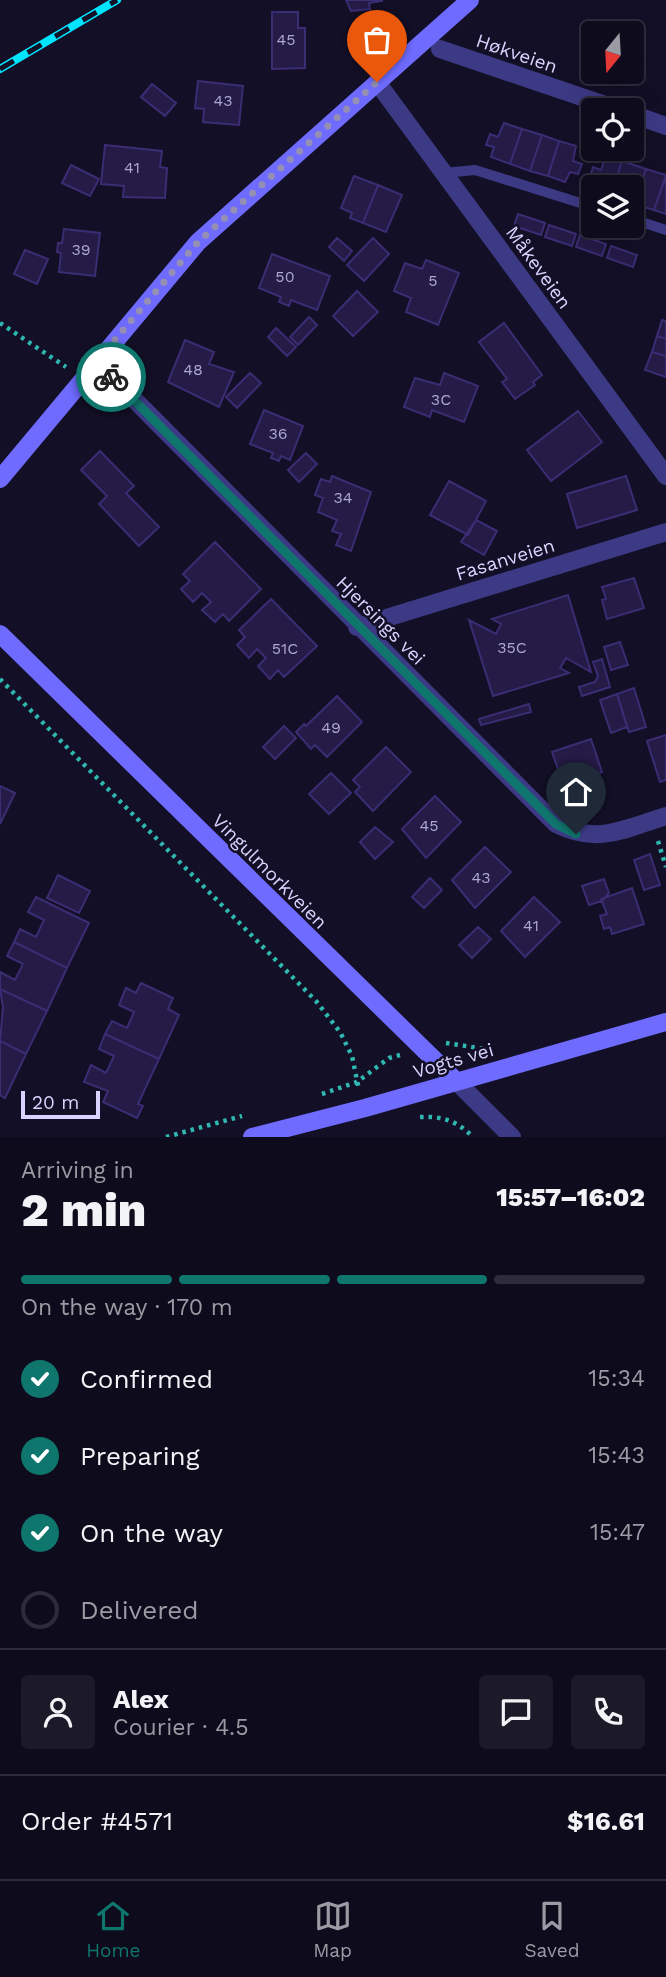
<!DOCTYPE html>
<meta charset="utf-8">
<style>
:root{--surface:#0e0b1c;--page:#1c1929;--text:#f1f3f6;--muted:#9b9ba3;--line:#2e2b3b;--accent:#0f766e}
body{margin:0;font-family:"Work Sans",sans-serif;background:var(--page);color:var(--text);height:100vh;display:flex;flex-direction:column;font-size:26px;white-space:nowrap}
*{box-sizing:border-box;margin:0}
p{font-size:23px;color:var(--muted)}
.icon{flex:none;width:38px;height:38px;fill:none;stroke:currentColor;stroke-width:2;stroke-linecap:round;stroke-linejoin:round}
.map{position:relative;height:1137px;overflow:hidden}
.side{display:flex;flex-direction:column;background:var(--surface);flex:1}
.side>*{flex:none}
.needle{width:46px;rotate:198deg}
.buttons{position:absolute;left:581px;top:21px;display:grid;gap:14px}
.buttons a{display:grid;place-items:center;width:63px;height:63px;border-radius:7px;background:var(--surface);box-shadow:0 7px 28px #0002,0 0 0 2px var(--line);font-size:35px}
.scale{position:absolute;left:21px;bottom:18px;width:79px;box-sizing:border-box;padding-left:7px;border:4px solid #d9d4ff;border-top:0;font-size:19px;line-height:24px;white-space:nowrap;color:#d9d4ff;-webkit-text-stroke:5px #130f26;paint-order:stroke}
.pin{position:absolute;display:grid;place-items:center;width:60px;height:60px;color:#fff;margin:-72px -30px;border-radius:50% 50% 50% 0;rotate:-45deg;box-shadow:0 0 7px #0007}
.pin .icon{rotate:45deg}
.courier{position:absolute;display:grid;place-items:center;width:70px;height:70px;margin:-35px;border:5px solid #0f766e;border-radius:50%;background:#fff;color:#222;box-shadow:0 2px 9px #0007}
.head em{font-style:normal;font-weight:800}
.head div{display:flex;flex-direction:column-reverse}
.head{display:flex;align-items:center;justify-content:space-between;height:119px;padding:0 21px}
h1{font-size:46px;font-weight:800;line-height:52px}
.bar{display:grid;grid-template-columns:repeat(4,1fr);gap:10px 7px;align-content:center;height:84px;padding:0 21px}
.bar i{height:9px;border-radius:5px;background:var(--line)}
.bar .active{background:var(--accent)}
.bar p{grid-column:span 4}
.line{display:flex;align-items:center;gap:18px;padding:0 21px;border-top:2px solid var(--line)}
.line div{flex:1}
.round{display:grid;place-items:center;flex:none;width:74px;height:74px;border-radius:7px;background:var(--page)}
ol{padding:0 21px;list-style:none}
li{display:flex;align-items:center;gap:21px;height:77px}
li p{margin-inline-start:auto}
li .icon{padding:7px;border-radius:50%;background:var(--accent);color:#fff;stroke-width:4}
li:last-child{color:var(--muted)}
li i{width:38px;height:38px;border:4px solid var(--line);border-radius:50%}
.dock{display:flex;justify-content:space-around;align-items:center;height:98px;border-top:2px solid var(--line);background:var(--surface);font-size:19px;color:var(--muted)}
.dock a{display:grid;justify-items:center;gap:4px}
.dock .active{color:var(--accent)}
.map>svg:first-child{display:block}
</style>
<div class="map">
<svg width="666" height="1137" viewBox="0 0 666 1137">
<rect width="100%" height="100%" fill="#130f26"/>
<path fill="#241b47" stroke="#3b2d73" stroke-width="2" d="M 346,0 L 382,0 L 382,1 L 369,3 L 370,9 L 351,11 Z
M 272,12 L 298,12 L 298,28 L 305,28 L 305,68 L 272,69 Z
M 198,81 L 243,86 L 239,125 L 203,122 L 204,109 L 195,108 Z
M 152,84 L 176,103 L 165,116 L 141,97 Z
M 504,123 L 522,129 L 510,164 L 491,157 L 494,147 L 486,145 L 490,134 L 498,137 Z
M 522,129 L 542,135 L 530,171 L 510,164 Z
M 542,135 L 559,141 L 548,176 L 530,171 Z
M 559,141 L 576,146 L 573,161 L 582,164 L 578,174 L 570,172 L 565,182 L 548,176 Z
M 105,145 L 162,151 L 160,167 L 167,168 L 165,198 L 123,197 L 124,186 L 101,184 Z
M 606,156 L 622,161 L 614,187 L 596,187 L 598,180 L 590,177 L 593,167 L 601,170 Z
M 622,161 L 646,169 L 634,204 L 632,187 L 614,187 Z
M 71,165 L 99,179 L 90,196 L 62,183 Z
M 646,169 L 666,175 L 654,210 L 634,204 Z
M 354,176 L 378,185 L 363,223 L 350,218 L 352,213 L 341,208 Z
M 666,176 L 666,214 L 654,210 Z
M 378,185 L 402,195 L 386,232 L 363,223 Z
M 518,214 L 545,223 L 541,235 L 514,226 Z
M 549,225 L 576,234 L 572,246 L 545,237 Z
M 64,229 L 100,233 L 95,276 L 59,272 L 61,253 L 57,252 L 58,243 L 62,243 Z
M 580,235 L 606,244 L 602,256 L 576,247 Z
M 337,238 L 352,251 L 344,261 L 329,247 Z
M 373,238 L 389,254 L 364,281 L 347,265 Z
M 611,246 L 637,255 L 633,267 L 607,258 Z
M 25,250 L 48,259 L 37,284 L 14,274 Z
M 272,254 L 330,276 L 317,310 L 291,300 L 289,306 L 279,302 L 281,297 L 259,288 Z
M 426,260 L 459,273 L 438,325 L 406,312 L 411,298 L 394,291 L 405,263 L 422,269 Z
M 357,291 L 378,312 L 353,336 L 333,316 Z
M 309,317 L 317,325 L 298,345 L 290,337 Z
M 662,320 L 666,321 L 666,339 L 657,336 Z
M 504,323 L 542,375 L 533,382 L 535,385 L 515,399 L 502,382 L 507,379 L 479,342 Z
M 276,328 L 296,347 L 287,356 L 268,337 Z
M 657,336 L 666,339 L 666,356 L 652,352 Z
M 185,340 L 214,352 L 209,364 L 234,372 L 219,407 L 168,382 Z
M 652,352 L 666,356 L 666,377 L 645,370 Z
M 250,373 L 261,383 L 237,408 L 226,397 Z
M 444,373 L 478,386 L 464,422 L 432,410 L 430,417 L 404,407 L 415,378 L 440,385 Z
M 264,410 L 303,426 L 290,460 L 281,456 L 279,461 L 271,458 L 273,453 L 250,444 Z
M 578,411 L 602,442 L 551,481 L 527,450 Z
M 100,451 L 134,486 L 126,493 L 159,527 L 139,546 L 99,504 L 107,496 L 81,470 Z
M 306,453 L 317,464 L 299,482 L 288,470 Z
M 332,476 L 371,492 L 351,551 L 336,545 L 341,534 L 332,531 L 337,520 L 318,512 L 323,498 L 315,495 L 321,479 L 330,482 Z
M 626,476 L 637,510 L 577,528 L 567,494 Z
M 449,481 L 486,501 L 468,535 L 430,515 Z
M 476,520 L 497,531 L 484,555 L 461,542 Z
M 215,542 L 261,589 L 229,621 L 223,614 L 215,622 L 202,610 L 211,602 L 202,593 L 193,602 L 181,589 L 190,581 L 183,574 Z
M 634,578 L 644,608 L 607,619 L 602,600 L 606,599 L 602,587 Z
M 568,595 L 591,672 L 566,658 L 560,668 L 569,673 L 493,696 L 469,620 L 496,634 L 501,624 L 492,619 Z
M 271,599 L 317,646 L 284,677 L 278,670 L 270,679 L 258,666 L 266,658 L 257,649 L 249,658 L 237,645 L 245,637 L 239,630 Z
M 620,642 L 628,665 L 611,670 L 604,647 Z
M 602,659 L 610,687 L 582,696 L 579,687 L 595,682 L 598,676 L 593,662 Z
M 634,688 L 646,727 L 629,732 L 617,694 Z
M 617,694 L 627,727 L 611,733 L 600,700 Z
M 337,696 L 362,722 L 327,757 L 315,745 L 311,749 L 296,732 L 304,724 L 306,726 Z
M 529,704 L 531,712 L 481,725 L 479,719 Z
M 284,726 L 296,738 L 275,759 L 263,747 Z
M 666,735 L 666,780 L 660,782 L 647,741 Z
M 591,739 L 602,772 L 568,788 L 564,786 L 552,752 Z
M 386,747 L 411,772 L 373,811 L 355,792 L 360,787 L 353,780 Z
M 331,773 L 351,793 L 329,814 L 309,794 Z
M 0,786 L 15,793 L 0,824 Z
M 435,796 L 461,822 L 426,858 L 402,829 Z
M 375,827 L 393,842 L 375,859 L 360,842 Z
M 485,847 L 511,872 L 475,908 L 452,880 Z
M 650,854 L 660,885 L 644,890 L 634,860 Z
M 58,875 L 90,891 L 79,913 L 47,898 Z
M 430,878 L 442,890 L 424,908 L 412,897 Z
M 604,879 L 609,893 L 602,901 L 589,905 L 582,886 Z
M 632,888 L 644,924 L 612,934 L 610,927 L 604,929 L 600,916 L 607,914 L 601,899 Z
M 36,897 L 89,923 L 67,968 L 14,942 L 20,929 L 36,937 L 44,920 L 28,912 Z
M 534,897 L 560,922 L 525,957 L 501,931 Z
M 478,927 L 491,939 L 472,958 L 459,945 Z
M 14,942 L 67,968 L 47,1011 L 0,989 L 0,972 L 15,980 L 23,964 L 7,956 Z
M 141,983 L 173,998 L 168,1009 L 179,1015 L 159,1059 L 105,1034 L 112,1021 L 127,1028 L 134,1012 L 119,1005 L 126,988 L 136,993 Z
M 0,989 L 47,1011 L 26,1054 L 0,1041 L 3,1007 Z
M 105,1034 L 159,1059 L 138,1104 L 143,1106 L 137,1118 L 103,1102 L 108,1091 L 84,1082 L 91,1065 L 106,1073 L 114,1056 L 99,1049 Z
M 0,1041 L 26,1054 L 5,1098 L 0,1095 Z"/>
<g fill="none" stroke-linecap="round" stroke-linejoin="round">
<path stroke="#2fb8b0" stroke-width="4.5" stroke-dasharray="3.5 5" stroke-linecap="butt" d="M 0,323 L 66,367
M 0,679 L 316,1001 L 340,1032 L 352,1056 L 359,1090
M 658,841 L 666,867
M 446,1043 L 485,1049
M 322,1094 L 357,1082 L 389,1058 L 400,1055
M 420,1117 C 443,1116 457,1121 473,1137
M 166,1137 L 242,1116"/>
<path stroke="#3d3a85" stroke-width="10" d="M 444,173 L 475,170 L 593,207
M 632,219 L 666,230"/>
<path stroke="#3d3a85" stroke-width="18" d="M 440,49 L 620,110
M 377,82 L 666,476
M 632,114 L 666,126
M 96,361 L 556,824 C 598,845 624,829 666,816
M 357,627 L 666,532
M 456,1081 L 512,1137"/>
<path stroke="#6f6bff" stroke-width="18" d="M 0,479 L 198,242 L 470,0
M 0,634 L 456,1081
M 252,1137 L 365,1108 L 666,1022"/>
<defs>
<path id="rail" d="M 0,69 L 117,0"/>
</defs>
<use href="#rail" stroke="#00e5ff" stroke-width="8"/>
<use href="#rail" stroke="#130f26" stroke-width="5" stroke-dasharray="16" stroke-linecap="butt"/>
</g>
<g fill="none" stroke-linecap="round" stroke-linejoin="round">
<path stroke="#948fb3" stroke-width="7" stroke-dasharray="0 12.6" d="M 111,377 L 96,362 L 198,242 L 377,82"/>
<path stroke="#0f766e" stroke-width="9" d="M 111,377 L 556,824 L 576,834"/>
</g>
<g text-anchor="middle" stroke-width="5" stroke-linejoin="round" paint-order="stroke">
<g font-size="16" fill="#aca6d1">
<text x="286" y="45">45</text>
<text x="223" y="106">43</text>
<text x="132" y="173">41</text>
<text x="81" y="255">39</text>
<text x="285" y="282">50</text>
<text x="433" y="286">5</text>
<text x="193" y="375">48</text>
<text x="441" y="405">3C</text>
<text x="278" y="439">36</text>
<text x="343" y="503">34</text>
<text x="512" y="653">35C</text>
<text x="285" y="654">51C</text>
<text x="331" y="733">49</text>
<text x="429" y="831">45</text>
<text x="481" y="883">43</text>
<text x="531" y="931">41</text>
</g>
<g font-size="19" fill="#d9d4ff" stroke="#130f26">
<text transform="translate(517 53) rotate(19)" y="7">Høkveien</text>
<text transform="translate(539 267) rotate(54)" y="7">Måkeveien</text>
<text transform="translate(505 559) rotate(-17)" y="7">Fasanveien</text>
<text transform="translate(381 620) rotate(45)" y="7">Hjersings vei</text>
<text transform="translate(270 871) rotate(45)" y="7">Vingulmorkveien</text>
<text transform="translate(453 1060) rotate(-16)" y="7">Vogts vei</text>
</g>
</g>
</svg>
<div class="buttons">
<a><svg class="needle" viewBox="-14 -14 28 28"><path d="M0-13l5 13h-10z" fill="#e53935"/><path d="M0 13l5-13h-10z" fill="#9b9ba3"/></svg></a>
<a><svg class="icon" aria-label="locate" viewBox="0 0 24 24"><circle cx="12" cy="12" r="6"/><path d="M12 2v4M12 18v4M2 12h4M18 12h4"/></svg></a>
<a><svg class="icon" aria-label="layers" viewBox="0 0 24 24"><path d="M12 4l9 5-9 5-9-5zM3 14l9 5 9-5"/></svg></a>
</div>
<div class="scale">20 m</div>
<div class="pin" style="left:377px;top:82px;background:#ea580c"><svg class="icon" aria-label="bag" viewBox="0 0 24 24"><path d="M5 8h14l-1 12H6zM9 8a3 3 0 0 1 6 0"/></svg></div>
<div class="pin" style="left:576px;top:834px;background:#1f2937"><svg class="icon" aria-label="home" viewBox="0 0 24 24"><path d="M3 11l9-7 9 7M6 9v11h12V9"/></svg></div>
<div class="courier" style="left:111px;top:377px"><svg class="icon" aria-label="bike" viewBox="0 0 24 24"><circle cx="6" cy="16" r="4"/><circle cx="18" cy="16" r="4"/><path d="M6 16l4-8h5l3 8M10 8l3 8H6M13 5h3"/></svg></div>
</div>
<section class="side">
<div class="head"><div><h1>2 min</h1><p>Arriving in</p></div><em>15:57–16:02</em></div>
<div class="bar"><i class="active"></i><i class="active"></i><i class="active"></i><i></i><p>On the way · 170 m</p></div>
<ol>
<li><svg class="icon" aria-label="check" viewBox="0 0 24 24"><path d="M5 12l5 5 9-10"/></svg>Confirmed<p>15:34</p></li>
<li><svg class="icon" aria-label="check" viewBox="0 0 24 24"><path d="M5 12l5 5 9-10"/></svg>Preparing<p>15:43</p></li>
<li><svg class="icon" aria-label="check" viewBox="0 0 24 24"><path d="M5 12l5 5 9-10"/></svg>On the way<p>15:47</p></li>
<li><i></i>Delivered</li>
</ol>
<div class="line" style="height:126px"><a class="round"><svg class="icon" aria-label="person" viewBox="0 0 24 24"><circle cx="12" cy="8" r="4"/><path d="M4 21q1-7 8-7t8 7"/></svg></a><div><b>Alex</b><p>Courier · 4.5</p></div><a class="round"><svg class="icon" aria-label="chat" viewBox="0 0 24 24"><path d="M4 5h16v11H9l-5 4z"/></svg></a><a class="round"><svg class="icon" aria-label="phone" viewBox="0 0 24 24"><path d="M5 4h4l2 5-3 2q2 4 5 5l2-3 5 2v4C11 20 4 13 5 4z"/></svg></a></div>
<div class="line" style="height:91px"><div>Order #4571</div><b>$16.61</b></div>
</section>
<nav class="dock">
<a class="active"><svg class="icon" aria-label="home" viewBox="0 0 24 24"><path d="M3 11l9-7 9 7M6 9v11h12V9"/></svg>Home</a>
<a><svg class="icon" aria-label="map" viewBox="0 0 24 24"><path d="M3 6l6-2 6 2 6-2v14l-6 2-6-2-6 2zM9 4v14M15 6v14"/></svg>Map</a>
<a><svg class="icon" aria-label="saved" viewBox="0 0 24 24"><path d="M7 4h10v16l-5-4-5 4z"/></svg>Saved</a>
</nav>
